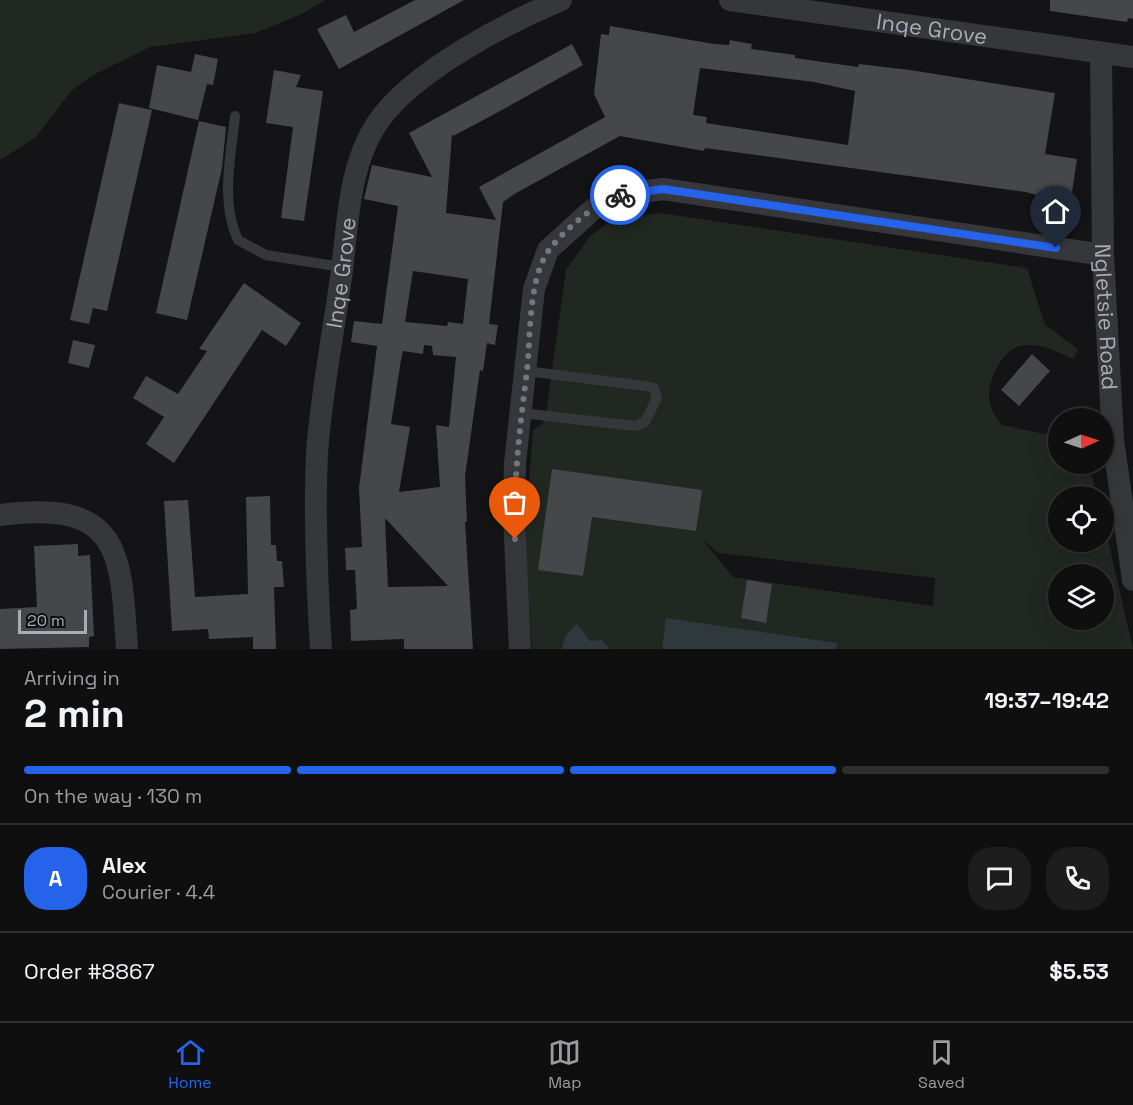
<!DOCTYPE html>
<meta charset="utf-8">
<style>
:root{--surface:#0f0f10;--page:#1d1d1e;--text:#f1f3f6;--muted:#9b9c9f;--line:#2f2f30;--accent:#2563eb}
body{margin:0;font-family:"Space Grotesk",sans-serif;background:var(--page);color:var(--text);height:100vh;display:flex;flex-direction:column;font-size:22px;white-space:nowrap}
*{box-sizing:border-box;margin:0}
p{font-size:20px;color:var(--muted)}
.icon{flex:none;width:33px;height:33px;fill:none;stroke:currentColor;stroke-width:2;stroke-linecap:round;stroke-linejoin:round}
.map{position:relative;height:649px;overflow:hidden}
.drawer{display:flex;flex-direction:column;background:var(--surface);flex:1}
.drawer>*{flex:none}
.needle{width:39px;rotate:87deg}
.buttons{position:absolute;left:1048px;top:408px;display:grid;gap:12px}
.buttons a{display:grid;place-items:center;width:66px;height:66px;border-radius:50%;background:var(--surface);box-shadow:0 6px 24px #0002,0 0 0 2px var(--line);font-size:30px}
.scale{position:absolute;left:18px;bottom:15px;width:69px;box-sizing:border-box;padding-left:6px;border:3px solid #a7acb5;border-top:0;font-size:16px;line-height:21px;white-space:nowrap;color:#a7acb5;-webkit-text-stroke:4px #0f0f11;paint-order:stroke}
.pin{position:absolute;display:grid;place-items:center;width:51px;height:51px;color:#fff;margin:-62px -26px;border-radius:50% 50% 50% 0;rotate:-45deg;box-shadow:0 0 6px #0007}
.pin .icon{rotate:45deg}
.courier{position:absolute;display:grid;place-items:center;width:60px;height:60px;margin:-30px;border:4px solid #2563eb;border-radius:50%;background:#fff;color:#222;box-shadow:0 2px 8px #0007}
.head em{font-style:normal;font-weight:800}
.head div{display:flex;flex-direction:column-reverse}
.head{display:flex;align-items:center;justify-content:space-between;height:102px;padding:0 24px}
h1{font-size:39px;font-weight:800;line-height:45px}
.bar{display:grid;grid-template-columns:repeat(4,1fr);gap:9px 6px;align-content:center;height:72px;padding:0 24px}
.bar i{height:8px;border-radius:4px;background:var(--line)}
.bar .selected{background:var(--accent)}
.bar p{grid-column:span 4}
.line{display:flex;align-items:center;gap:15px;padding:0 24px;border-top:2px solid var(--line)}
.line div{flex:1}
.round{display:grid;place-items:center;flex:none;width:63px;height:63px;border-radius:24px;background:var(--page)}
.tabs{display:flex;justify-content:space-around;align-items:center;height:84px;border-top:2px solid var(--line);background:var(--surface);font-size:16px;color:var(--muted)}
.tabs a{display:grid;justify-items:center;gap:3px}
.tabs .selected{color:var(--accent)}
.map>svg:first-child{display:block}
</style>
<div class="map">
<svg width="1133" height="649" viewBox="0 0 1133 649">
<rect width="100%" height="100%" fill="#141416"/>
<path fill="#212821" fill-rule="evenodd" d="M 0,0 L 325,0 L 302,14 L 255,33 L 150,47 L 97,73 L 72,90 L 36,137 L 0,160 Z
M 660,213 L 1027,268 L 1045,325 L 1078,349 L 1074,359 C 1056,352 1039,342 1020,346 C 1000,351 985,386 990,404 C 991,411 998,419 1002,425 L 1059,437 L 1059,464 L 1088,464 L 1098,496 L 1059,496 L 1059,542 L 1104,542 L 1104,523 L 1133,649 L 532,649 L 526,553 L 527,505 L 533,431 L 545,421 L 566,270 L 590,236 L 614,219 ZM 701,538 L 718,553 L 935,578 L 933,606 L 733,577 ZM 1059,574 L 1104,574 L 1104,620 L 1059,620 Z"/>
<path fill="#2f383d" d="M 666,618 L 837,643 L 836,649 L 662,649 Z
M 577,623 L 590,641 L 602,640 L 610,649 L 562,649 L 565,637 Z"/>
<path fill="#46474b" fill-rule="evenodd" d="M 415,0 L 464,0 L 339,69 L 317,29 L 346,15 L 354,32 Z
M 1050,0 L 1133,0 L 1133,19 L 1128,18 L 1127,22 L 1050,11 Z
M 610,26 L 714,44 L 729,45 L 730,40 L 752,44 L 751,49 L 795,55 L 795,58 L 858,67 L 859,64 L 910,70 L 1055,93 L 1045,154 L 1077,159 L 1071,199 L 1079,200 L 1077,219 L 1034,212 L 1036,195 L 1026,192 L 705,148 L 704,151 L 620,136 L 516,193 L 503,202 L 489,324 L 498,325 L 495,345 L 487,343 L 483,371 L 480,370 L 465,476 L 467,522 L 465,522 L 473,649 L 404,649 L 404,639 L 351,641 L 350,610 L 357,609 L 355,570 L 346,570 L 345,548 L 362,547 L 359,488 L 377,346 L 351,342 L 354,321 L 382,324 L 398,206 L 364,199 L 372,165 L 432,177 L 409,133 L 572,44 L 583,65 L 491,116 L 453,136 L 452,134 L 446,213 L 496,220 L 479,187 L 605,117 L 594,94 L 601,34 L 609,35 ZM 700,68 L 814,82 L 855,91 L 848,145 L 706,123 L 707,117 L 693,115 ZM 413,271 L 468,279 L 463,324 L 448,322 L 447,326 L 405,322 ZM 424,345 L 432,346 L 433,355 L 456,357 L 449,427 L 436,425 L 440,487 L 399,492 L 410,427 L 391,424 L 401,360 L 403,351 L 423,354 ZM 385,518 L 448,586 L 388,587 Z
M 195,54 L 218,59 L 213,85 L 207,84 L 198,120 L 149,108 L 157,65 L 191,72 Z
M 274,70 L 301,75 L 296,87 L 323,91 L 304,221 L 281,218 L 293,127 L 266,123 Z
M 119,103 L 152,110 L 107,311 L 93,308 L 89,324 L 70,320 Z
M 199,121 L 226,127 L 222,168 L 187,320 L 156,313 Z
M 244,283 L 301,323 L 286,346 L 262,330 L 174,463 L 146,444 L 164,417 L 133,398 L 146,376 L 178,394 L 207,351 L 199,349 Z
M 73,340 L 95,345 L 89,368 L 68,363 Z
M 1032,354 L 1050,371 L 1019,406 L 1001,390 Z
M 552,469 L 702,490 L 696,531 L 592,517 L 583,576 L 538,570 Z
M 270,496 L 271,545 L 276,545 L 277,561 L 282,561 L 284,587 L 274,587 L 276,649 L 253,649 L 253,637 L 209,639 L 208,629 L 172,631 L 164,501 L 188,500 L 195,597 L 248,594 L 246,497 Z
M 78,544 L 78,556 L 90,555 L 94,636 L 89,637 L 89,647 L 0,649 L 0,609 L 37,607 L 34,546 Z
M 747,580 L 772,584 L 766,623 L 741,618 Z"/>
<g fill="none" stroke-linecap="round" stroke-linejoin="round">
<path stroke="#36373a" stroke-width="10" d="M 235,116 C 231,156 220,202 238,240 L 266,255 L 342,267
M 521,413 L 635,426 L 645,422 L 657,398 L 654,388 L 646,386 L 526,371"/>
<g stroke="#36373a" stroke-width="22">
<path id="s1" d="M 730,0 L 1133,57"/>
<path id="s2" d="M 1101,53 L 1103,255 L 1113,440 L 1133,580"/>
<path d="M 0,515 C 119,500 121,548 127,649"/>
<path id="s3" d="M 321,649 C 317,584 314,519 317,454 C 321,393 334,331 342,270 C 348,221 349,164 378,122 C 412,72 506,23 561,0"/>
<path d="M 520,649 L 514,515 L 515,463 L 534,289 L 548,250 L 591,211 L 612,196 L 663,189 L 1103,255"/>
</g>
</g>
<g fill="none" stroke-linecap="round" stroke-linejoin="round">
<path stroke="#74777d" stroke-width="6" stroke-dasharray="0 10.8" d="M 515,539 C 513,481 520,427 527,370 C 531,334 528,280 549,250 C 561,233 600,199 620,195"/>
<path stroke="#2563eb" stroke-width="8" d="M 620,195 L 663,189 L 1056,248"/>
</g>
<g text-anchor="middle" stroke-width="4.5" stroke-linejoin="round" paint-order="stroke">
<g font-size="22" fill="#a7acb5" stroke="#0f0f11">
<text dy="8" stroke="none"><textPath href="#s1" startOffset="204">Inqe Grove</textPath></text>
<text dy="8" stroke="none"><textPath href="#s3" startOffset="378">Inqe Grove</textPath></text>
<text dy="8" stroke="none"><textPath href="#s2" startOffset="264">Ngletsie Road</textPath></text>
</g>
</g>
</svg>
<div class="buttons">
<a><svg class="needle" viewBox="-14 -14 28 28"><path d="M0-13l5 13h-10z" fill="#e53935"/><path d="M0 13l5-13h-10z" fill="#9b9c9f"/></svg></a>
<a><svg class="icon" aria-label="locate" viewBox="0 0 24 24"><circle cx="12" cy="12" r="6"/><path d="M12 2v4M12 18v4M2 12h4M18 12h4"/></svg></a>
<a><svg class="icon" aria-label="layers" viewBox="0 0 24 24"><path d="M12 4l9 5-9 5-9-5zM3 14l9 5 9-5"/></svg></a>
</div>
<div class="scale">20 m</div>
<div class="pin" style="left:515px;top:539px;background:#ea580c"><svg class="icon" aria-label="bag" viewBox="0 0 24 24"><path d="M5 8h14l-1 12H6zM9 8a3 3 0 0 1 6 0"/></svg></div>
<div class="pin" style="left:1056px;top:248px;background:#1f2937"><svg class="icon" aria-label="home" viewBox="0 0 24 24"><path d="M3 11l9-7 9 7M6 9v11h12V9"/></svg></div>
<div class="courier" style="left:620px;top:195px"><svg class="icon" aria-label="bike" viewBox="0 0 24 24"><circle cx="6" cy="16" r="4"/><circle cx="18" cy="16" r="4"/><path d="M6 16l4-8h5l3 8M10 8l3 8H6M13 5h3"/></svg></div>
</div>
<section class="drawer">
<div class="head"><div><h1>2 min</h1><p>Arriving in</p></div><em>19:37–19:42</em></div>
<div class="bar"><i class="selected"></i><i class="selected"></i><i class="selected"></i><i></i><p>On the way · 130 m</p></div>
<div class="line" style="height:108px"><b class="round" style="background:var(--accent);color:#fff">A</b><div><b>Alex</b><p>Courier · 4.4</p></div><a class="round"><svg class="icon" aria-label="chat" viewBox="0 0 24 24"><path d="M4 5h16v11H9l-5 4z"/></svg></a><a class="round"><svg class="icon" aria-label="phone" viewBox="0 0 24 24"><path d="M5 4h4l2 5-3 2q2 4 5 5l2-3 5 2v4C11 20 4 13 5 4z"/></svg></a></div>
<div class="line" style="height:78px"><div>Order #8867</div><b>$5.53</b></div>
</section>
<nav class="tabs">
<a class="selected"><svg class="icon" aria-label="home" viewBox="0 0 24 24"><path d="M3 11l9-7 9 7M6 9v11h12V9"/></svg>Home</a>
<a><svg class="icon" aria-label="map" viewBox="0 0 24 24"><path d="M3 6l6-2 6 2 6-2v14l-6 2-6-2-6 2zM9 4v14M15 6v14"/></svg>Map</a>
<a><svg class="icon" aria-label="saved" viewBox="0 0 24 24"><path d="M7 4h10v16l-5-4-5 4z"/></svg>Saved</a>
</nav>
